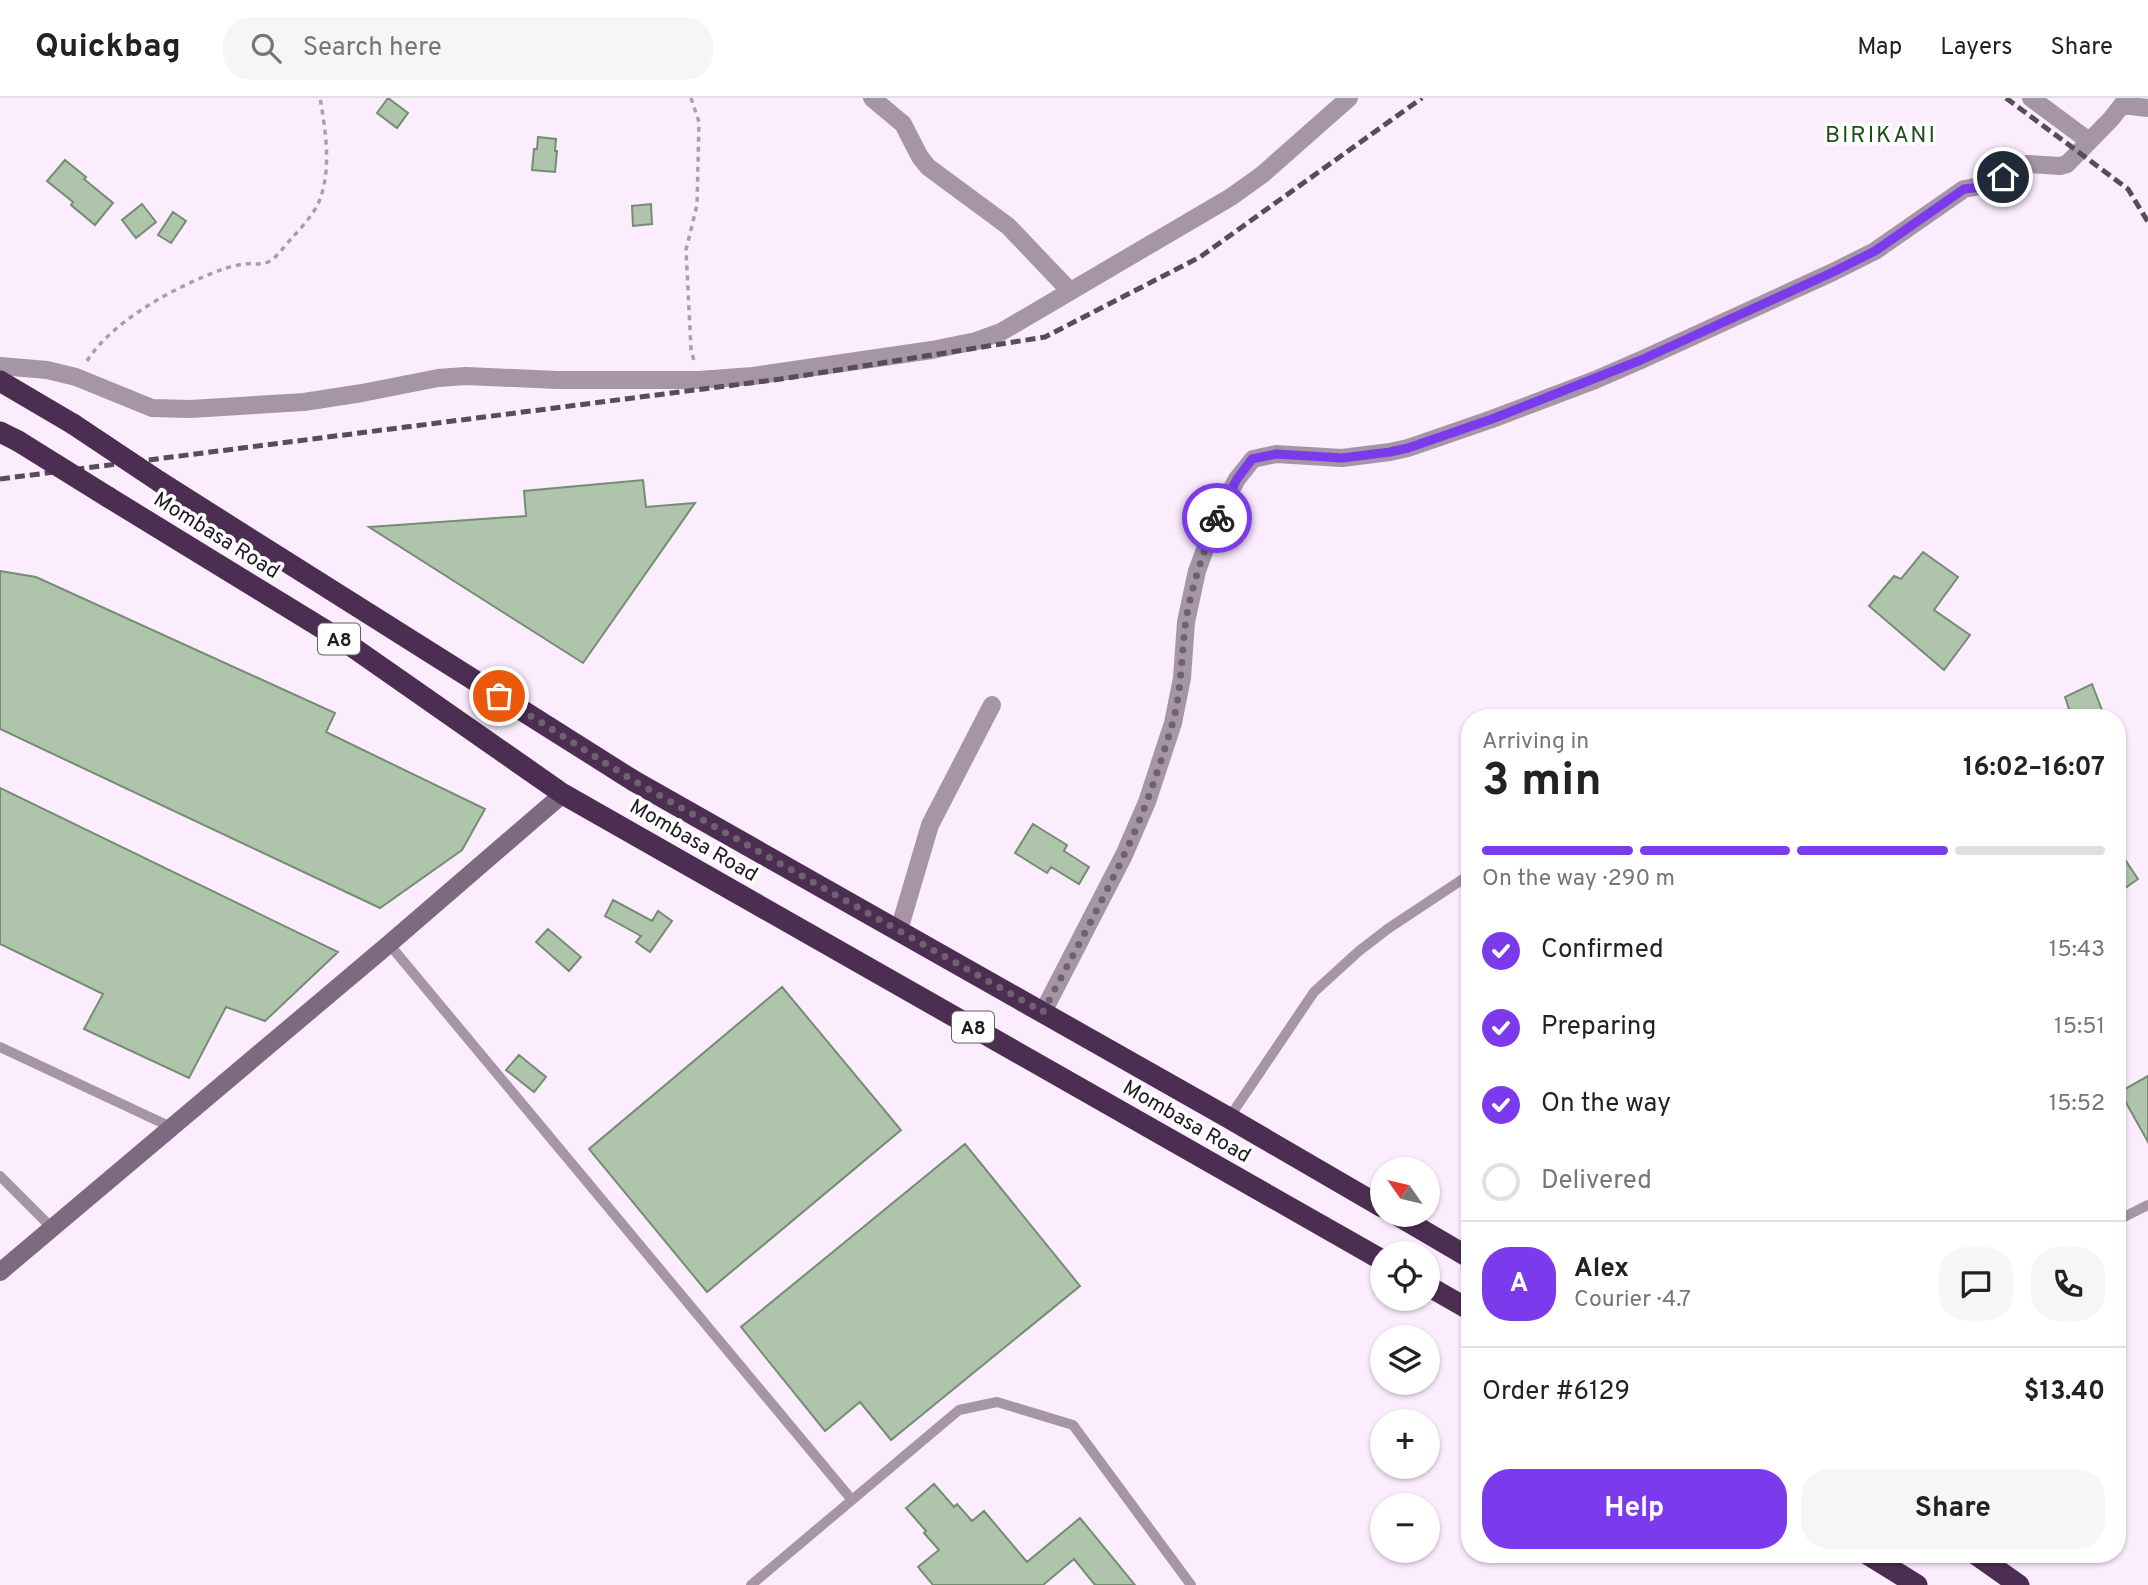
<!DOCTYPE html>
<meta charset="utf-8">
<style>
:root{--surface:#fff;--page:#f6f6f6;--text:#222;--muted:#767676;--line:#e0e0e0;--accent:#7c3aed}
body{margin:0;font-family:Overpass,sans-serif;background:var(--page);color:var(--text);height:100vh;display:flex;flex-direction:column;font-size:26px;white-space:nowrap}
*{box-sizing:border-box;margin:0}
p{font-size:23px;color:var(--muted)}
.icon{flex:none;width:38px;height:38px;fill:none;stroke:currentColor;stroke-width:2;stroke-linecap:round;stroke-linejoin:round}
.map{position:relative;flex:1;overflow:hidden}
.details{position:absolute;left:1461px;top:611px;width:665px;height:854px;display:flex;flex-direction:column;background:var(--surface);border-radius:28px;box-shadow:0 2px 5px #0004}
.details>*{flex:none}
.needle{width:46px;rotate:304deg}
.buttons{position:absolute;left:1370px;top:1059px;display:grid;gap:14px}
.buttons a{display:grid;place-items:center;width:70px;height:70px;border-radius:50%;background:var(--surface);box-shadow:0 2px 5px #0004;font-size:35px}
.pin{position:absolute;display:grid;place-items:center;width:60px;height:60px;color:#fff;margin:-30px;border:4px solid #fff;border-radius:50%;box-shadow:0 2px 7px #0007}
.courier{position:absolute;display:grid;place-items:center;width:70px;height:70px;margin:-35px;border:5px solid #7c3aed;border-radius:50%;background:#fff;color:#222;box-shadow:0 2px 9px #0007}
.overview em{font-style:normal;font-weight:700}
.overview div{display:flex;flex-direction:column-reverse}
.overview{display:flex;align-items:center;justify-content:space-between;height:119px;padding:0 21px}
h1{font-size:46px;font-weight:700;line-height:52px}
.bar{display:grid;grid-template-columns:repeat(4,1fr);gap:10px 7px;align-content:center;height:84px;padding:0 21px}
.bar i{height:9px;border-radius:5px;background:var(--line)}
.bar .active{background:var(--accent)}
.bar p{grid-column:span 4}
.line{display:flex;align-items:center;gap:18px;padding:0 21px;border-top:2px solid var(--line)}
.line div{flex:1}
.round{display:grid;place-items:center;flex:none;width:74px;height:74px;border-radius:28px;background:var(--page)}
ol{padding:0 21px;list-style:none}
li{display:flex;align-items:center;gap:21px;height:77px}
li p{margin-inline-start:auto}
li .icon{padding:7px;border-radius:50%;background:var(--accent);color:#fff;stroke-width:4}
li:last-child{color:var(--muted)}
li i{width:38px;height:38px;border:4px solid var(--line);border-radius:50%}
.action{display:flex;gap:14px;margin-top:auto;padding:14px 21px}
.action a{flex:1;height:80px;border-radius:28px;background:var(--accent);color:#fff;font-size:28px;font-weight:700;line-height:80px;text-align:center}
.action a+a{background:var(--page);color:var(--text)}
header{display:flex;align-items:center;gap:42px;box-sizing:border-box;height:98px;padding:0 35px;background:var(--surface);border-bottom:2px solid var(--line)}
header strong{font-size:33px}
nav{display:flex;gap:38px;margin-inline-start:auto;font-size:24px}
.search{width:490px;height:63px;background:var(--page);display:flex;align-items:center;gap:18px;box-sizing:border-box;padding:0 24px;border-radius:28px;color:var(--muted);font-size:26px}
.map>svg:first-child{display:block}
</style>
<header>
<strong>Quickbag</strong>
<div class="search"><svg class="icon" aria-label="search" viewBox="0 0 24 24"><circle cx="10" cy="10" r="6"/><path d="M15 15l6 6"/></svg>Search here</div>
<nav><a>Map</a><a>Layers</a><a>Share</a></nav>
</header>
<div class="map">
<svg width="2148" height="1487" viewBox="0 0 2148 1487">
<rect width="100%" height="100%" fill="#fbedfd"/>
<path fill="#aec5ab" stroke="#768c74" stroke-width="2" d="M 388,0 L 408,15 L 397,30 L 377,15 Z
M 538,39 L 556,41 L 555,53 L 557,53 L 555,74 L 532,72 L 534,51 L 537,51 Z
M 65,62 L 86,79 L 84,81 L 113,105 L 95,127 L 71,107 L 73,104 L 47,83 Z
M 142,106 L 156,124 L 136,140 L 122,122 Z
M 651,106 L 652,126 L 633,128 L 632,108 Z
M 173,114 L 186,123 L 171,145 L 158,137 Z
M 643,382 L 646,409 L 695,405 L 583,565 L 369,429 L 526,418 L 524,393 Z
M 1923,454 L 1958,479 L 1934,512 L 1970,537 L 1944,572 L 1869,508 L 1894,478 L 1901,481 Z
M 0,473 L 36,479 L 335,615 L 326,634 L 485,711 L 462,752 L 380,810 L 0,631 Z
M 2092,586 L 2105,620 L 2072,620 L 2065,599 Z
M 0,690 L 338,854 L 265,923 L 226,909 L 189,980 L 84,931 L 103,896 L 0,846 Z
M 1033,726 L 1067,747 L 1064,753 L 1089,769 L 1079,786 L 1051,769 L 1047,775 L 1015,755 Z
M 2118,751 L 2138,781 L 2118,795 Z
M 613,802 L 652,823 L 658,813 L 672,823 L 650,854 L 636,844 L 641,838 L 605,818 Z
M 548,831 L 581,859 L 569,873 L 536,844 Z
M 782,889 L 901,1032 L 707,1194 L 589,1051 Z
M 519,957 L 546,979 L 534,994 L 506,972 Z
M 2148,978 L 2148,1044 L 2120,994 Z
M 965,1046 L 1080,1188 L 891,1342 L 860,1304 L 825,1333 L 741,1229 Z
M 934,1386 L 954,1409 L 957,1406 L 972,1423 L 984,1413 L 1027,1464 L 1080,1420 L 1135,1487 L 1095,1487 L 1074,1461 L 1043,1487 L 933,1487 L 918,1469 L 939,1452 L 924,1435 L 926,1433 L 906,1410 Z"/>
<g fill="none" stroke-linecap="round" stroke-linejoin="round">
<path stroke="#aa9eac" stroke-width="3.5" stroke-dasharray="5 5" stroke-linecap="butt" d="M 691,0 L 699,24 L 697,107 L 686,152 L 691,251 L 694,263
M 87,263 C 114,221 177,188 223,171 C 229,169 237,167 244,166 C 253,165 261,168 270,163 C 278,158 285,147 292,140 C 301,130 312,118 318,106 C 332,75 326,33 320,0"/>
<path stroke="#a595a7" stroke-width="10" d="M 389,846 L 852,1402
M 0,949 L 171,1029
M 1229,1020 L 1314,894 L 1359,853 L 1389,830 L 1463,781
M 0,1078 L 52,1130
M 2118,1122 L 2148,1107
M 751,1487 L 959,1312 L 997,1304 L 1073,1327 L 1191,1487"/>
<path stroke="#a595a7" stroke-width="18" d="M 872,0 L 903,26 L 920,59 L 928,69 L 1008,128 L 1069,192
M 2031,0 L 2089,43
M 0,268 L 47,272 L 76,279 L 152,310 L 190,311 L 304,304 L 362,295 L 438,280 L 466,278 L 557,282 L 699,282 L 753,278 L 932,252 L 976,243 L 1001,234 L 1231,99 L 1263,76 L 1349,0
M 899,832 L 930,727 L 992,607
M 1043,914 L 1124,757 L 1147,704 L 1173,625 L 1182,580 L 1186,524 L 1197,473 L 1218,416 L 1237,381 L 1253,361 L 1276,356 L 1342,360 L 1390,354 L 1408,350 L 1492,321 L 1595,282 L 1641,262 L 1833,174 L 1875,153 L 1964,91 L 1996,85 L 2021,68 L 2028,66 L 2060,68 L 2067,66 L 2111,21 L 2122,7 L 2148,10"/>
<path stroke="#7f6882" stroke-width="18" d="M 0,1174 L 389,846 L 563,696"/>
<path stroke="#4c2e52" stroke-width="21" d="M 0,283 L 73,326
M 0,334 L 18,343
M 160,384 L 634,683 L 1229,1020 L 1382,1109
M 108,399 L 351,548 L 563,696 L 1382,1162
M 1395,1116 L 1470,1160
M 1428,1188 L 1470,1212
M 1867,1456 L 1917,1487
M 1975,1456 L 2019,1487"/>
<path stroke="#564d58" stroke-width="5" stroke-dasharray="10 5" stroke-linecap="butt" d="M 2006,0 L 2128,91 L 2148,124
M 0,381 L 781,281 L 1045,239 L 1200,159 L 1422,0"/>
<path stroke="#4c2e52" stroke-width="21" d="M 73,326 L 160,384
M 18,343 L 108,399"/>
</g>
<g fill="none" stroke-linecap="round" stroke-linejoin="round">
<path stroke="#6d636f" stroke-width="7" stroke-dasharray="0 12.6" d="M 499,598 L 634,683 L 1043,914 C 1070,862 1099,810 1124,757 C 1144,716 1159,671 1172,627 C 1182,593 1181,557 1186,522 C 1192,486 1204,453 1217,420"/>
<path stroke="#7c3aed" stroke-width="9" d="M 1217,420 L 1237,381 L 1252,361 L 1276,356 L 1342,360 L 1390,354 L 1408,350 L 1492,321 L 1641,262 L 1833,174 L 1875,153 L 1964,91 L 1990,88 L 2003,79"/>
</g>
<g text-anchor="middle" stroke-width="7" stroke-linejoin="round" paint-order="stroke">
<g fill="#fff" stroke="#645e65" stroke-width="2">
<rect x="318" y="525.5" width="42" height="31" rx="5"/>
<rect x="952" y="913.5" width="42" height="31" rx="5"/>
</g>
<g font-size="19" font-weight="bold" fill="#211923">
<text x="339" y="548">A8</text>
<text x="973" y="936">A8</text>
</g>
<g font-size="21" fill="#211923" stroke="#fff">
<text transform="translate(217 437) rotate(32)" y="7">Mombasa Road</text>
<text transform="translate(694 742) rotate(30)" y="7">Mombasa Road</text>
<text transform="translate(1187 1023) rotate(30)" y="7">Mombasa Road</text>
</g>
<g font-size="23" letter-spacing="2" fill="#1b4e18" stroke="#fff">
<text x="1881" y="44">BIRIKANI</text>
</g>
</g>
</svg>
<div class="buttons">
<a><svg class="needle" viewBox="-14 -14 28 28"><path d="M0-13l5 13h-10z" fill="#e53935"/><path d="M0 13l5-13h-10z" fill="#767676"/></svg></a>
<a><svg class="icon" aria-label="locate" viewBox="0 0 24 24"><circle cx="12" cy="12" r="6"/><path d="M12 2v4M12 18v4M2 12h4M18 12h4"/></svg></a>
<a><svg class="icon" aria-label="layers" viewBox="0 0 24 24"><path d="M12 4l9 5-9 5-9-5zM3 14l9 5 9-5"/></svg></a>
<a>+</a>
<a>−</a>
</div>
<div class="pin" style="left:499px;top:598px;background:#ea580c"><svg class="icon" aria-label="bag" viewBox="0 0 24 24"><path d="M5 8h14l-1 12H6zM9 8a3 3 0 0 1 6 0"/></svg></div>
<div class="pin" style="left:2003px;top:79px;background:#1f2937"><svg class="icon" aria-label="home" viewBox="0 0 24 24"><path d="M3 11l9-7 9 7M6 9v11h12V9"/></svg></div>
<div class="courier" style="left:1217px;top:420px"><svg class="icon" aria-label="bike" viewBox="0 0 24 24"><circle cx="6" cy="16" r="4"/><circle cx="18" cy="16" r="4"/><path d="M6 16l4-8h5l3 8M10 8l3 8H6M13 5h3"/></svg></div>
<section class="details">
<div class="overview"><div><h1>3 min</h1><p>Arriving in</p></div><em>16:02–16:07</em></div>
<div class="bar"><i class="active"></i><i class="active"></i><i class="active"></i><i></i><p>On the way · 290 m</p></div>
<ol>
<li><svg class="icon" aria-label="check" viewBox="0 0 24 24"><path d="M5 12l5 5 9-10"/></svg>Confirmed<p>15:43</p></li>
<li><svg class="icon" aria-label="check" viewBox="0 0 24 24"><path d="M5 12l5 5 9-10"/></svg>Preparing<p>15:51</p></li>
<li><svg class="icon" aria-label="check" viewBox="0 0 24 24"><path d="M5 12l5 5 9-10"/></svg>On the way<p>15:52</p></li>
<li><i></i>Delivered</li>
</ol>
<div class="line" style="height:126px"><b class="round" style="background:var(--accent);color:#fff">A</b><div><b>Alex</b><p>Courier · 4.7</p></div><a class="round"><svg class="icon" aria-label="chat" viewBox="0 0 24 24"><path d="M4 5h16v11H9l-5 4z"/></svg></a><a class="round"><svg class="icon" aria-label="phone" viewBox="0 0 24 24"><path d="M5 4h4l2 5-3 2q2 4 5 5l2-3 5 2v4C11 20 4 13 5 4z"/></svg></a></div>
<div class="line" style="height:91px"><div>Order #6129</div><b>$13.40</b></div>
<div class="action"><a>Help</a><a>Share</a></div>
</section>
</div>
